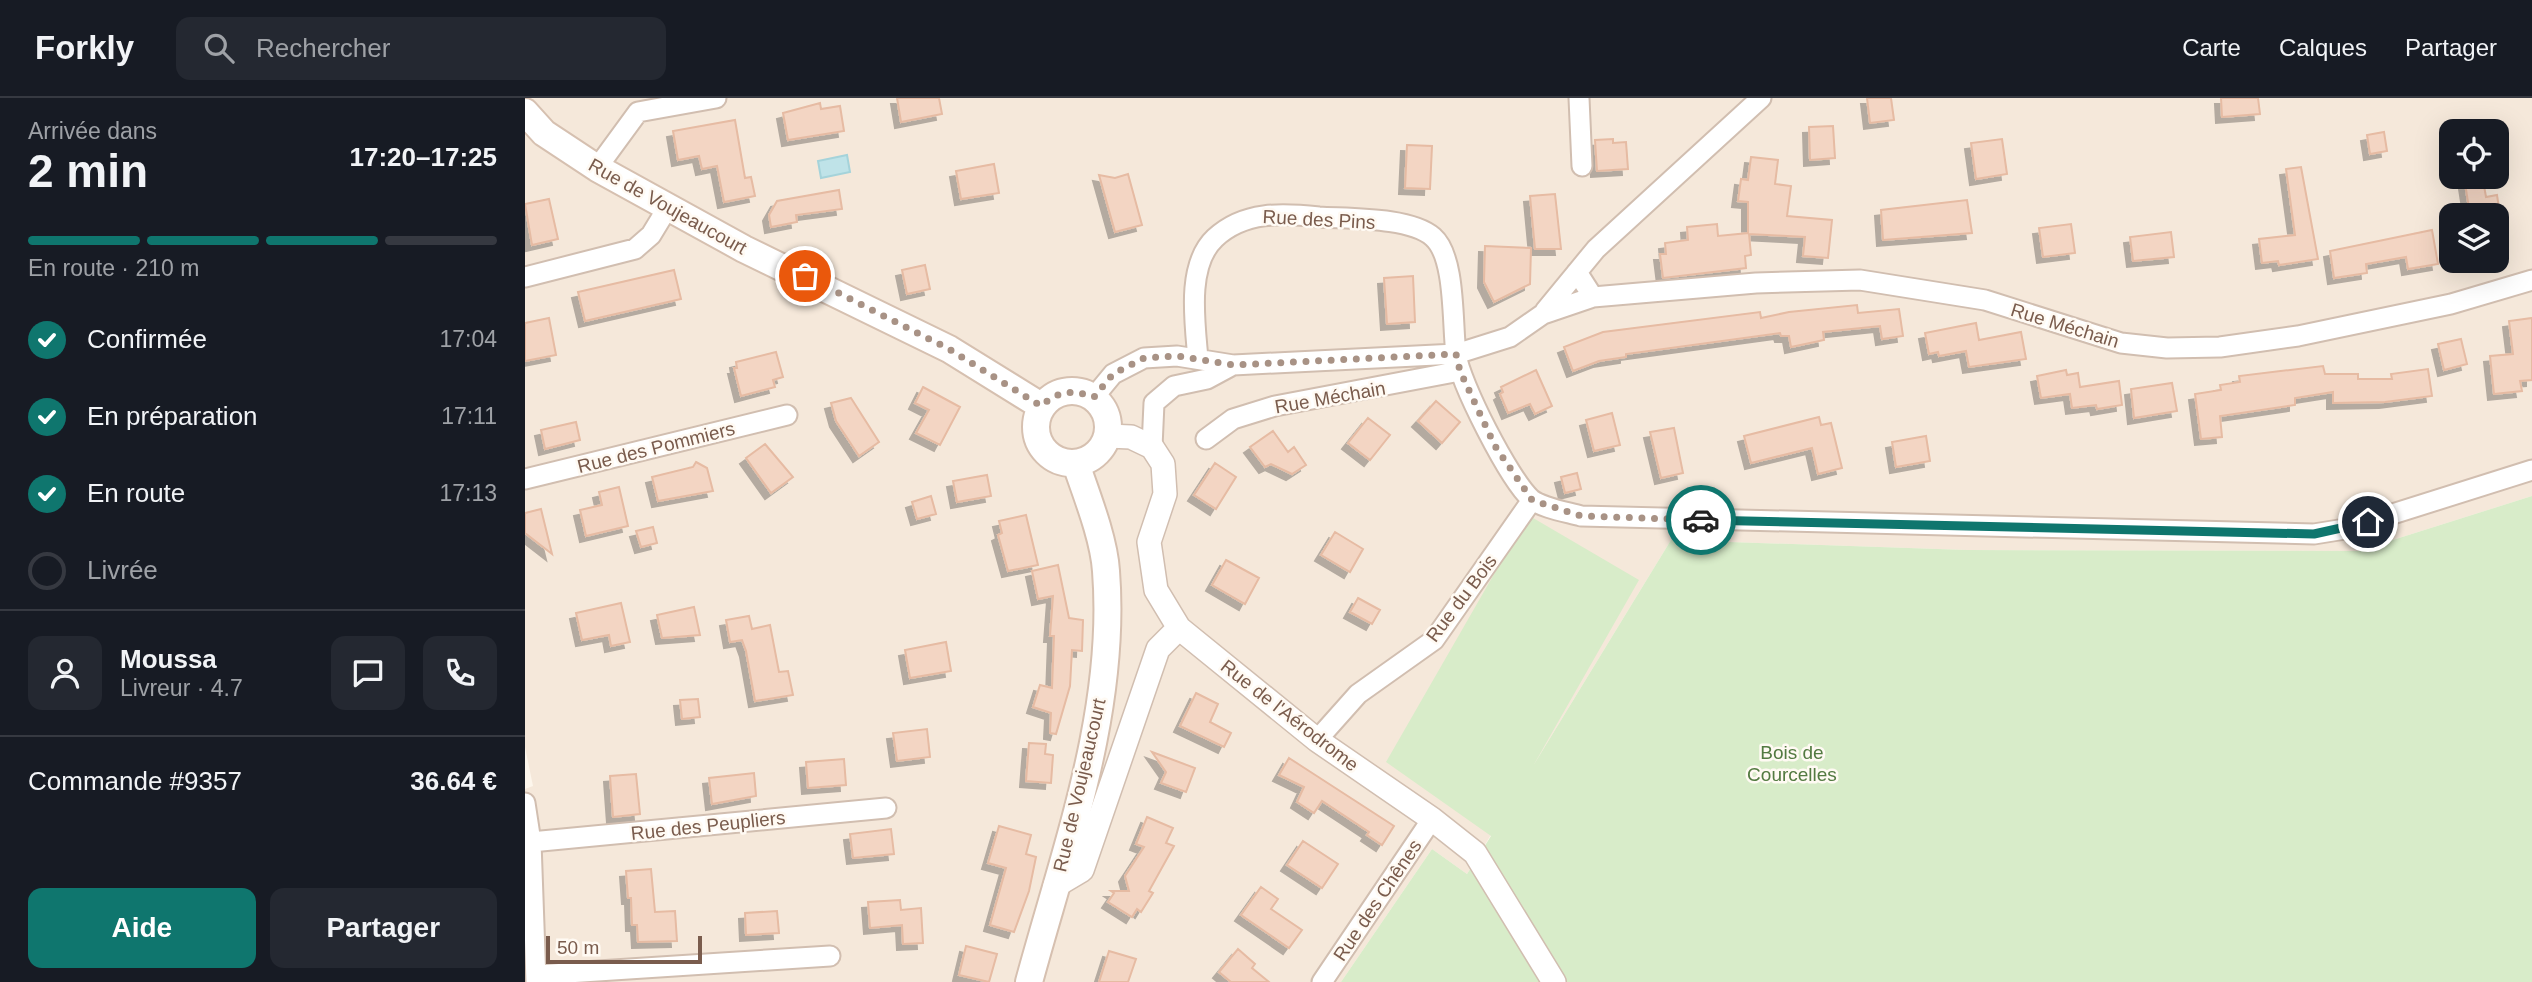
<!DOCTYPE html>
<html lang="fr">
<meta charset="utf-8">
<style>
:root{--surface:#171b24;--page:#242831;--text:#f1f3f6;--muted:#9ea1a6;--line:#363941;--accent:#0f766e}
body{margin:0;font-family:Helvetica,sans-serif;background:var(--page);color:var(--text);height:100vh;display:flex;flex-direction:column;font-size:26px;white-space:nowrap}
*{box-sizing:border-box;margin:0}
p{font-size:23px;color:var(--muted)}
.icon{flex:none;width:38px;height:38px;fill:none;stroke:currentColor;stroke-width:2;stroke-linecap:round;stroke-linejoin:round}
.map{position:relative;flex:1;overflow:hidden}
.panel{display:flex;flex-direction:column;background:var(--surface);width:525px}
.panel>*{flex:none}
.tools{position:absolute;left:1914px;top:21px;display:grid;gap:14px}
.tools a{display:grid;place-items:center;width:70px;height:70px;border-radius:14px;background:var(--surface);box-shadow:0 7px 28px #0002;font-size:35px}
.scale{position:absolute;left:21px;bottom:18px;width:156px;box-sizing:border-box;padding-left:7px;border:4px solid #7a5c4d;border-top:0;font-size:19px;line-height:24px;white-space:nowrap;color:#7a5c4d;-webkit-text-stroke:5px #fffaf3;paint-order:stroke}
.pin{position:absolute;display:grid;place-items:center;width:60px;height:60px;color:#fff;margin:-30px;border:4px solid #fff;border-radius:50%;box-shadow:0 2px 7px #0007}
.courier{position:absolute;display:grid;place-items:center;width:70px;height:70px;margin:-35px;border:5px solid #0f766e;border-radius:50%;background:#fff;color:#222;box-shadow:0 2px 9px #0007}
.overview em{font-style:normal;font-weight:700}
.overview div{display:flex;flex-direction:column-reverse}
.overview{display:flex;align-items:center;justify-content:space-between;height:119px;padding:0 28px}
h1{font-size:46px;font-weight:700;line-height:52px}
.bar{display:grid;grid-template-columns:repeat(4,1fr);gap:10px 7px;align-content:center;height:84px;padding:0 28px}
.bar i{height:9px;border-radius:5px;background:var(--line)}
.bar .selected{background:var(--accent)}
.bar p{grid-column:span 4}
.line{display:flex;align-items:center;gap:18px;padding:0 28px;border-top:2px solid var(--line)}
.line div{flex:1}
.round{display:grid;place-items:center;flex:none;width:74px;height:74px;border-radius:14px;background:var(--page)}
ol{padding:0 28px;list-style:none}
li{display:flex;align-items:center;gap:21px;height:77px}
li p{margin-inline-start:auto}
li .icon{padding:7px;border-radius:50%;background:var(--accent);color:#fff;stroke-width:4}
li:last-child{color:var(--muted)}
li i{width:38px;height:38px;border:4px solid var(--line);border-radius:50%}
.button{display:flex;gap:14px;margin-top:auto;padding:14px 28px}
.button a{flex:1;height:80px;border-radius:14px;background:var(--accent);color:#fff;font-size:28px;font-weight:700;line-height:80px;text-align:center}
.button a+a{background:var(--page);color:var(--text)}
header{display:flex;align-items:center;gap:42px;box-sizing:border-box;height:98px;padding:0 35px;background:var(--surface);border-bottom:2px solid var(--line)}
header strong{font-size:33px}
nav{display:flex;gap:38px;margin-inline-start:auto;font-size:24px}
.search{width:490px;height:63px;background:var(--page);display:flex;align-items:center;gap:18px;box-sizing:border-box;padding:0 24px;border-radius:14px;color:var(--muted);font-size:26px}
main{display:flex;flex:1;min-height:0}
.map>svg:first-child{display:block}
</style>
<header>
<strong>Forkly</strong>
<div class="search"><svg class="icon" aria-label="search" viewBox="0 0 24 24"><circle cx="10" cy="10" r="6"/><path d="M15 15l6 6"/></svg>Rechercher</div>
<nav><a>Carte</a><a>Calques</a><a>Partager</a></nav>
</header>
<main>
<section class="panel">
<div class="overview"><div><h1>2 min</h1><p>Arrivée dans</p></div><em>17:20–17:25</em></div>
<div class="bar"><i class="selected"></i><i class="selected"></i><i class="selected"></i><i></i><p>En route · 210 m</p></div>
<ol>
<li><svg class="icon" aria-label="check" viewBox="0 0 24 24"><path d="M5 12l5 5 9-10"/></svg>Confirmée<p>17:04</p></li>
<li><svg class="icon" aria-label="check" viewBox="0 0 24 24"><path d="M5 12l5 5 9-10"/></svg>En préparation<p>17:11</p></li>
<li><svg class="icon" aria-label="check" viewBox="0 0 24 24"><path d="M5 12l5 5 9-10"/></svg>En route<p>17:13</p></li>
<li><i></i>Livrée</li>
</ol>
<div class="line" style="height:126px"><a class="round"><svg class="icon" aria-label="person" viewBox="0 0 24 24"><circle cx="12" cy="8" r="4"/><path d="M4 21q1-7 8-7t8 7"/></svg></a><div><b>Moussa</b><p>Livreur · 4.7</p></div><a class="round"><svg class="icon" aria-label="chat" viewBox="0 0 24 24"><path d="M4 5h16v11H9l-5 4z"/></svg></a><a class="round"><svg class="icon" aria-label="phone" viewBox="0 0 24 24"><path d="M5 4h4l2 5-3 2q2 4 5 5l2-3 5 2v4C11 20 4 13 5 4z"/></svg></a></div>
<div class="line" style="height:91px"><div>Commande #9357</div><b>36.64 €</b></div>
<div class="button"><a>Aide</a><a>Partager</a></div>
</section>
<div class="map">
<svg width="2007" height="884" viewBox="0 0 2007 884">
<defs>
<filter id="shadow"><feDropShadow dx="-6" dy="6" stdDeviation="0" flood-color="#0004"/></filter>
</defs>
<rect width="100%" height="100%" fill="#fdf6ec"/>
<path fill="#f5e8da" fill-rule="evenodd" d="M 0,0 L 2007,0 L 2007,398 L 1833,453 L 1442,452 L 1146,442 L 942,776 L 907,751 L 816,884 L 0,884 L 0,691 L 8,688 L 0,649 ZM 1927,33 L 1972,33 L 1972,79 L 1927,79 ZM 1927,117 L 1972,117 L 1972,163 L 1927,163 Z"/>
<path fill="#d8ecc9" d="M 2007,398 L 2007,884 L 816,884 L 907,751 L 942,776 L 966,738 L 861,664 L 1003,417 L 1114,482 L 1008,668 L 1146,442 L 1442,452 L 1833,453 Z"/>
<path fill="#bfe3e8" stroke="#a5d3da" stroke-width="2" d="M 322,57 L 325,74 L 296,80 L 293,63 Z"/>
<path fill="#f3d5c3" stroke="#e6bba3" stroke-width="2" filter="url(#shadow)" d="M 372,0 L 414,0 L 417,16 L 376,24 Z
M 1342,0 L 1366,0 L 1369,22 L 1345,25 Z
M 1696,0 L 1733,0 L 1735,16 L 1697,19 Z
M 295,5 L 296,11 L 315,8 L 319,33 L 263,42 L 258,15 Z
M 210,22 L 220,80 L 226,79 L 230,98 L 199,104 L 192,68 L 177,71 L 174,58 L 153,62 L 148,33 Z
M 1308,28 L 1310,60 L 1285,62 L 1284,29 Z
M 1859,34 L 1862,53 L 1845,56 L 1842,37 Z
M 1088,41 L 1088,45 L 1101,44 L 1103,71 L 1072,73 L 1070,42 Z
M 1477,41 L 1482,76 L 1451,81 L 1446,45 Z
M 882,47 L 907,48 L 905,91 L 880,90 Z
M 1226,59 L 1253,62 L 1250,86 L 1266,88 L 1262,118 L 1307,122 L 1303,160 L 1278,158 L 1280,139 L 1224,136 L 1226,157 L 1220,158 L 1221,170 L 1138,180 L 1135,156 L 1141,156 L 1140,145 L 1163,142 L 1162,129 L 1192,126 L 1193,138 L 1223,135 L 1223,104 L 1213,103 L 1216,81 L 1223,82 Z
M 469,66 L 474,95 L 436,101 L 431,73 Z
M 1776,69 L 1793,161 L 1754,167 L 1753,163 L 1737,165 L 1734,141 L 1770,137 L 1761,71 Z
M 603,76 L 617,127 L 590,134 L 574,77 L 590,80 Z
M 1958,82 L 1961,99 L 1972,97 L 1975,117 L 1945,117 L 1940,85 Z
M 314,92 L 317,111 L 271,117 L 272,124 L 246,129 L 244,117 L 252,103 Z
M 1030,96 L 1036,151 L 1010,151 L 1005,98 Z
M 24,101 L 33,141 L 7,147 L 0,106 Z
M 1442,102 L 1447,135 L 1358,142 L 1356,112 Z
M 1546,126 L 1550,155 L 1518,159 L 1514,130 Z
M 1907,132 L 1913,166 L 1883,171 L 1881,159 L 1841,166 L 1842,175 L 1809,180 L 1805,153 Z
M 1646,134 L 1649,159 L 1608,163 L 1605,139 Z
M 960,148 L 1006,150 L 1005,186 L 969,204 L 959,184 Z
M 400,167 L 405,191 L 382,196 L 377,172 Z
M 149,172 L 156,201 L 60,223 L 53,194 Z
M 888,178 L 890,224 L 862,226 L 859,180 Z
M 1332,207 L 1333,215 L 1374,211 L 1378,238 L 1357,241 L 1355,228 L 1298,234 L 1299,242 L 1266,249 L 1264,238 L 1256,238 L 1255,235 L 1101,256 L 1101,259 L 1074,263 L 1048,273 L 1039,249 L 1078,234 L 1235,214 L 1236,220 L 1264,214 Z
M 24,220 L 31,257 L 0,263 L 0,225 Z
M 2007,220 L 2007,282 L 1995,283 L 1997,293 L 1969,296 L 1965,258 L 1988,256 L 1984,223 Z
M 1451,225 L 1454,242 L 1496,234 L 1501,261 L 1444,269 L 1441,253 L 1414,258 L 1413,254 L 1404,256 L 1400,235 Z
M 1936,241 L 1942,266 L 1919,272 L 1913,246 Z
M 251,254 L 258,279 L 248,282 L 250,289 L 216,298 L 209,270 L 212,270 L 211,264 Z
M 1798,268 L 1800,276 L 1833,276 L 1833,281 L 1867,281 L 1866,276 L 1903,271 L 1907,298 L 1860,304 L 1808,305 L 1808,294 L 1770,300 L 1770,307 L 1695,318 L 1697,339 L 1676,341 L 1670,296 L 1696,292 L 1695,287 L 1715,284 L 1714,278 Z
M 1011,272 L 1027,308 L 1010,316 L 1005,306 L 983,315 L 975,296 L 978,294 L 976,289 Z
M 1541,272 L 1542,277 L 1553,275 L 1555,289 L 1594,283 L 1597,307 L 1572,311 L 1571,307 L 1547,310 L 1545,296 L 1516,300 L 1512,278 Z
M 1647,285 L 1652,313 L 1609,320 L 1606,291 Z
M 398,289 L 435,309 L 415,347 L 391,335 L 404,312 L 390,305 Z
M 326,300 L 354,344 L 334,358 L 311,323 L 306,305 Z
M 911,303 L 935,324 L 917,345 L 893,323 Z
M 1087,315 L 1095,347 L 1069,353 L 1061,322 Z
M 1294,319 L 1296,327 L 1306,325 L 1317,370 L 1293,376 L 1287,350 L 1226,365 L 1219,338 Z
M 843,320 L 865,337 L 845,362 L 823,345 Z
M 51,324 L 55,342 L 20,351 L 16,332 Z
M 1149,330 L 1158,375 L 1136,380 L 1125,334 Z
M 748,333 L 763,354 L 769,349 L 781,367 L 767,376 L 746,366 L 740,369 L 725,349 Z
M 1401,338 L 1405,363 L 1371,369 L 1367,344 Z
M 240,346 L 268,379 L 246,395 L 221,360 Z
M 171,364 L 182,370 L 188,393 L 133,403 L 127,379 L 168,369 Z
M 690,365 L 711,379 L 691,411 L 669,397 Z
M 1052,375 L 1056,391 L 1040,395 L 1036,379 Z
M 462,377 L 466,398 L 432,404 L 428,383 Z
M 94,389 L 103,428 L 61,438 L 55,412 L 77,407 L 74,394 Z
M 406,398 L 411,416 L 392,421 L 387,404 Z
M 16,411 L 27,456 L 0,435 L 0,415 Z
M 501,417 L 513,467 L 483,473 L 473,437 L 477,435 L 474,423 Z
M 128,429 L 132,445 L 116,449 L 111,433 Z
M 810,434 L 838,451 L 825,474 L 796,457 Z
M 701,462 L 734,480 L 720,506 L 687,487 Z
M 533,467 L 544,520 L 558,522 L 557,553 L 547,552 L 545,588 L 531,636 L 525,635 L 526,615 L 508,609 L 515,587 L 527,590 L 529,538 L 525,538 L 528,498 L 513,501 L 507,473 Z
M 833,500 L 855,512 L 847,526 L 825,514 Z
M 96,505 L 105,544 L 86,548 L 84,537 L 57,542 L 51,515 Z
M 169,509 L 175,537 L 137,540 L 132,517 Z
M 224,518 L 227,531 L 245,527 L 254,574 L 263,573 L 268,597 L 230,603 L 221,553 L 217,542 L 205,544 L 201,522 Z
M 421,544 L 426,573 L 385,580 L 380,552 Z
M 671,595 L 693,606 L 685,624 L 706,635 L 699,649 L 655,628 Z
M 173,601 L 175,619 L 157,621 L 155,602 Z
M 402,631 L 405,659 L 372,663 L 368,635 Z
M 504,645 L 521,646 L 520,656 L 528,657 L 526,685 L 501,683 Z
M 627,654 L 670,670 L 661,694 L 636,685 L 641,674 Z
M 764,660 L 869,728 L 857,747 L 842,737 L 844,734 L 797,703 L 789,715 L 772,704 L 779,689 L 754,677 Z
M 319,661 L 321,687 L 283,690 L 281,664 Z
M 229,675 L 231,698 L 187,706 L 184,680 Z
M 111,676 L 115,716 L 88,719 L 85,678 Z
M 622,719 L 648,730 L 641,745 L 649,748 L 624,793 L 628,795 L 616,814 L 612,811 L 607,819 L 583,804 L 589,795 L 586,793 L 604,793 L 600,778 L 619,749 L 611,746 Z
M 474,728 L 506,737 L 501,756 L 511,759 L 504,793 L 489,834 L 465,827 L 481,770 L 463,765 Z
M 366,731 L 369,756 L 328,760 L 325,736 Z
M 778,743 L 813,766 L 797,790 L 762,767 Z
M 126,771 L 130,814 L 150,813 L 152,843 L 113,844 L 112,827 L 107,827 L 106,800 L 103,800 L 101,773 Z
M 736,789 L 753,801 L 746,811 L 777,832 L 764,850 L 716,817 Z
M 375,802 L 376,812 L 396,810 L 398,845 L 378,846 L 377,827 L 345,830 L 343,804 Z
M 252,813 L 254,835 L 221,837 L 220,815 Z
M 441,848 L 472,856 L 464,884 L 434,877 Z
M 713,851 L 730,866 L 727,870 L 744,884 L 706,884 L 694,874 Z
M 584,853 L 611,861 L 603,884 L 574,884 Z"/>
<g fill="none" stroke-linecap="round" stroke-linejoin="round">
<defs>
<path id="minor" d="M 1054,0 L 1057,68
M 72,70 L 113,14 L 191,0
M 0,179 L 110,151 L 126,137 L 143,109
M 1068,199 L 1231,185 L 1335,182 L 1460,202 L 1596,245 L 1642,250 L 1695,249 L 1773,238 L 1926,206 L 2007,182
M 1020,213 L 1071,151 L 1236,0
M 673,261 C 670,225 661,167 690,140 C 719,113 757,115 794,119 C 824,121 885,119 908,139 C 931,159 927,226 931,256 C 935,285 984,381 1006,401 C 1017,410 1042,414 1056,418 L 1789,436 L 1820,431 L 2007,372
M 569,299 L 588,276 L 619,260 L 652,258 L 708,267 L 931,256 L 985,239 L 1018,216 L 1068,199 L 1052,174
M 681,341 L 708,321 L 750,308 L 935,273
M 627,349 L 629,305 L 649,288 L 682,281 L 708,267
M 0,381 L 262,317
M 792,642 L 833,596 L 909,542 L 1007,402
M 0,705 L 6,744 L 11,884
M 6,744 L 361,710
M 11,877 L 305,858
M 797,884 L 907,721"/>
<path id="tertiary" d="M 583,338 L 606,339 L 627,349 L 638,366 L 640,396 L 624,444 L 631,492 L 654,530 L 792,642 L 907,721 L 950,755 L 1029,884
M 530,788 L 557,772 L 633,551 L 654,530"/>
<path id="secondary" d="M 0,14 L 19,35 L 72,70 L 219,151 L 424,251 L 516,308
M511 329a36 36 0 1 1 72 0a36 36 0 1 1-72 0Z
M 504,884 C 540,751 592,613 581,473 C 579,441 562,398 551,366"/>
</defs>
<use href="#minor" stroke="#d1beb0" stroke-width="23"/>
<use href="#tertiary" stroke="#d1beb0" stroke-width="26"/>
<use href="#secondary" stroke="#d6c0b0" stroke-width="30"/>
<use href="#minor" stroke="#fff" stroke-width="19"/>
<use href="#tertiary" stroke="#fff" stroke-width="23"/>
<use href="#secondary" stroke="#fff" stroke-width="26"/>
</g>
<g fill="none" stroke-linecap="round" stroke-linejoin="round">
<path stroke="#a89285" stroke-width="7" stroke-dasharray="0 12.6" d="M 280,178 L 424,251 L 516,308 C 534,293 546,291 569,299 L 588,276 L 619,260 L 652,258 L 708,267 L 931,256 L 935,273 L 970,348 L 1007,402 L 1056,418 L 1176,422"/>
<path stroke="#0f766e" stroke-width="9" d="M 1176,422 L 1789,436 L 1843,424"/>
</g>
<g text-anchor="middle" stroke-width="5" stroke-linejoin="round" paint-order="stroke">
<g font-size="19" fill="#7a5c4d" stroke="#fffaf3">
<text transform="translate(143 108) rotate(29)" y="7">Rue de Voujeaucourt</text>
<text transform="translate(794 121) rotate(3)" y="7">Rue des Pins</text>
<text transform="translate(1540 227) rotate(17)" y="7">Rue Méchain</text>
<text transform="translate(805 299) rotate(-10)" y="7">Rue Méchain</text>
<text transform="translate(131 349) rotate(-14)" y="7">Rue des Pommiers</text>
<text transform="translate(936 500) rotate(-53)" y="7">Rue du Bois</text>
<text transform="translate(765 617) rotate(38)" y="7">Rue de l'Aérodrome</text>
<text transform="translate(554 687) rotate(-77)" y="7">Rue de Voujeaucourt</text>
<text transform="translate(183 727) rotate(-6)" y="7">Rue des Peupliers</text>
<text transform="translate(852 802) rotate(-56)" y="7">Rue des Chênes</text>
</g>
<g font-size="19" fill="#537a41" stroke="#fffaf3">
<text x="1267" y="661">Bois de<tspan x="1267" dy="22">Courcelles</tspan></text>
</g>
</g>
</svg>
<div class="tools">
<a><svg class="icon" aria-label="locate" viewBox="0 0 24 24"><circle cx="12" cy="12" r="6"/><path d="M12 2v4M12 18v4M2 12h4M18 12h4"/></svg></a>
<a><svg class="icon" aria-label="layers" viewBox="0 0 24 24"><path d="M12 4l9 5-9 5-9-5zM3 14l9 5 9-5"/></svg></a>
</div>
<div class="scale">50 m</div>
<div class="pin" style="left:280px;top:178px;background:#ea580c"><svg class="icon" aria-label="bag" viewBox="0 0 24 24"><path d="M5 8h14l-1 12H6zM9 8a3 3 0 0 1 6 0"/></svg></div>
<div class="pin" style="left:1843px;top:424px;background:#1f2937"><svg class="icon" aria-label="home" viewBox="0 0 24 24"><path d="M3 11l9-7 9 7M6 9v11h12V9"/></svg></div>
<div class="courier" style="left:1176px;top:422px"><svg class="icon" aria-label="car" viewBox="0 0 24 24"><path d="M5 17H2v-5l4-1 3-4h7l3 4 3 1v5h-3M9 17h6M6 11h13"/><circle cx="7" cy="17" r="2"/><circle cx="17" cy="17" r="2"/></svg></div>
</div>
</main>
